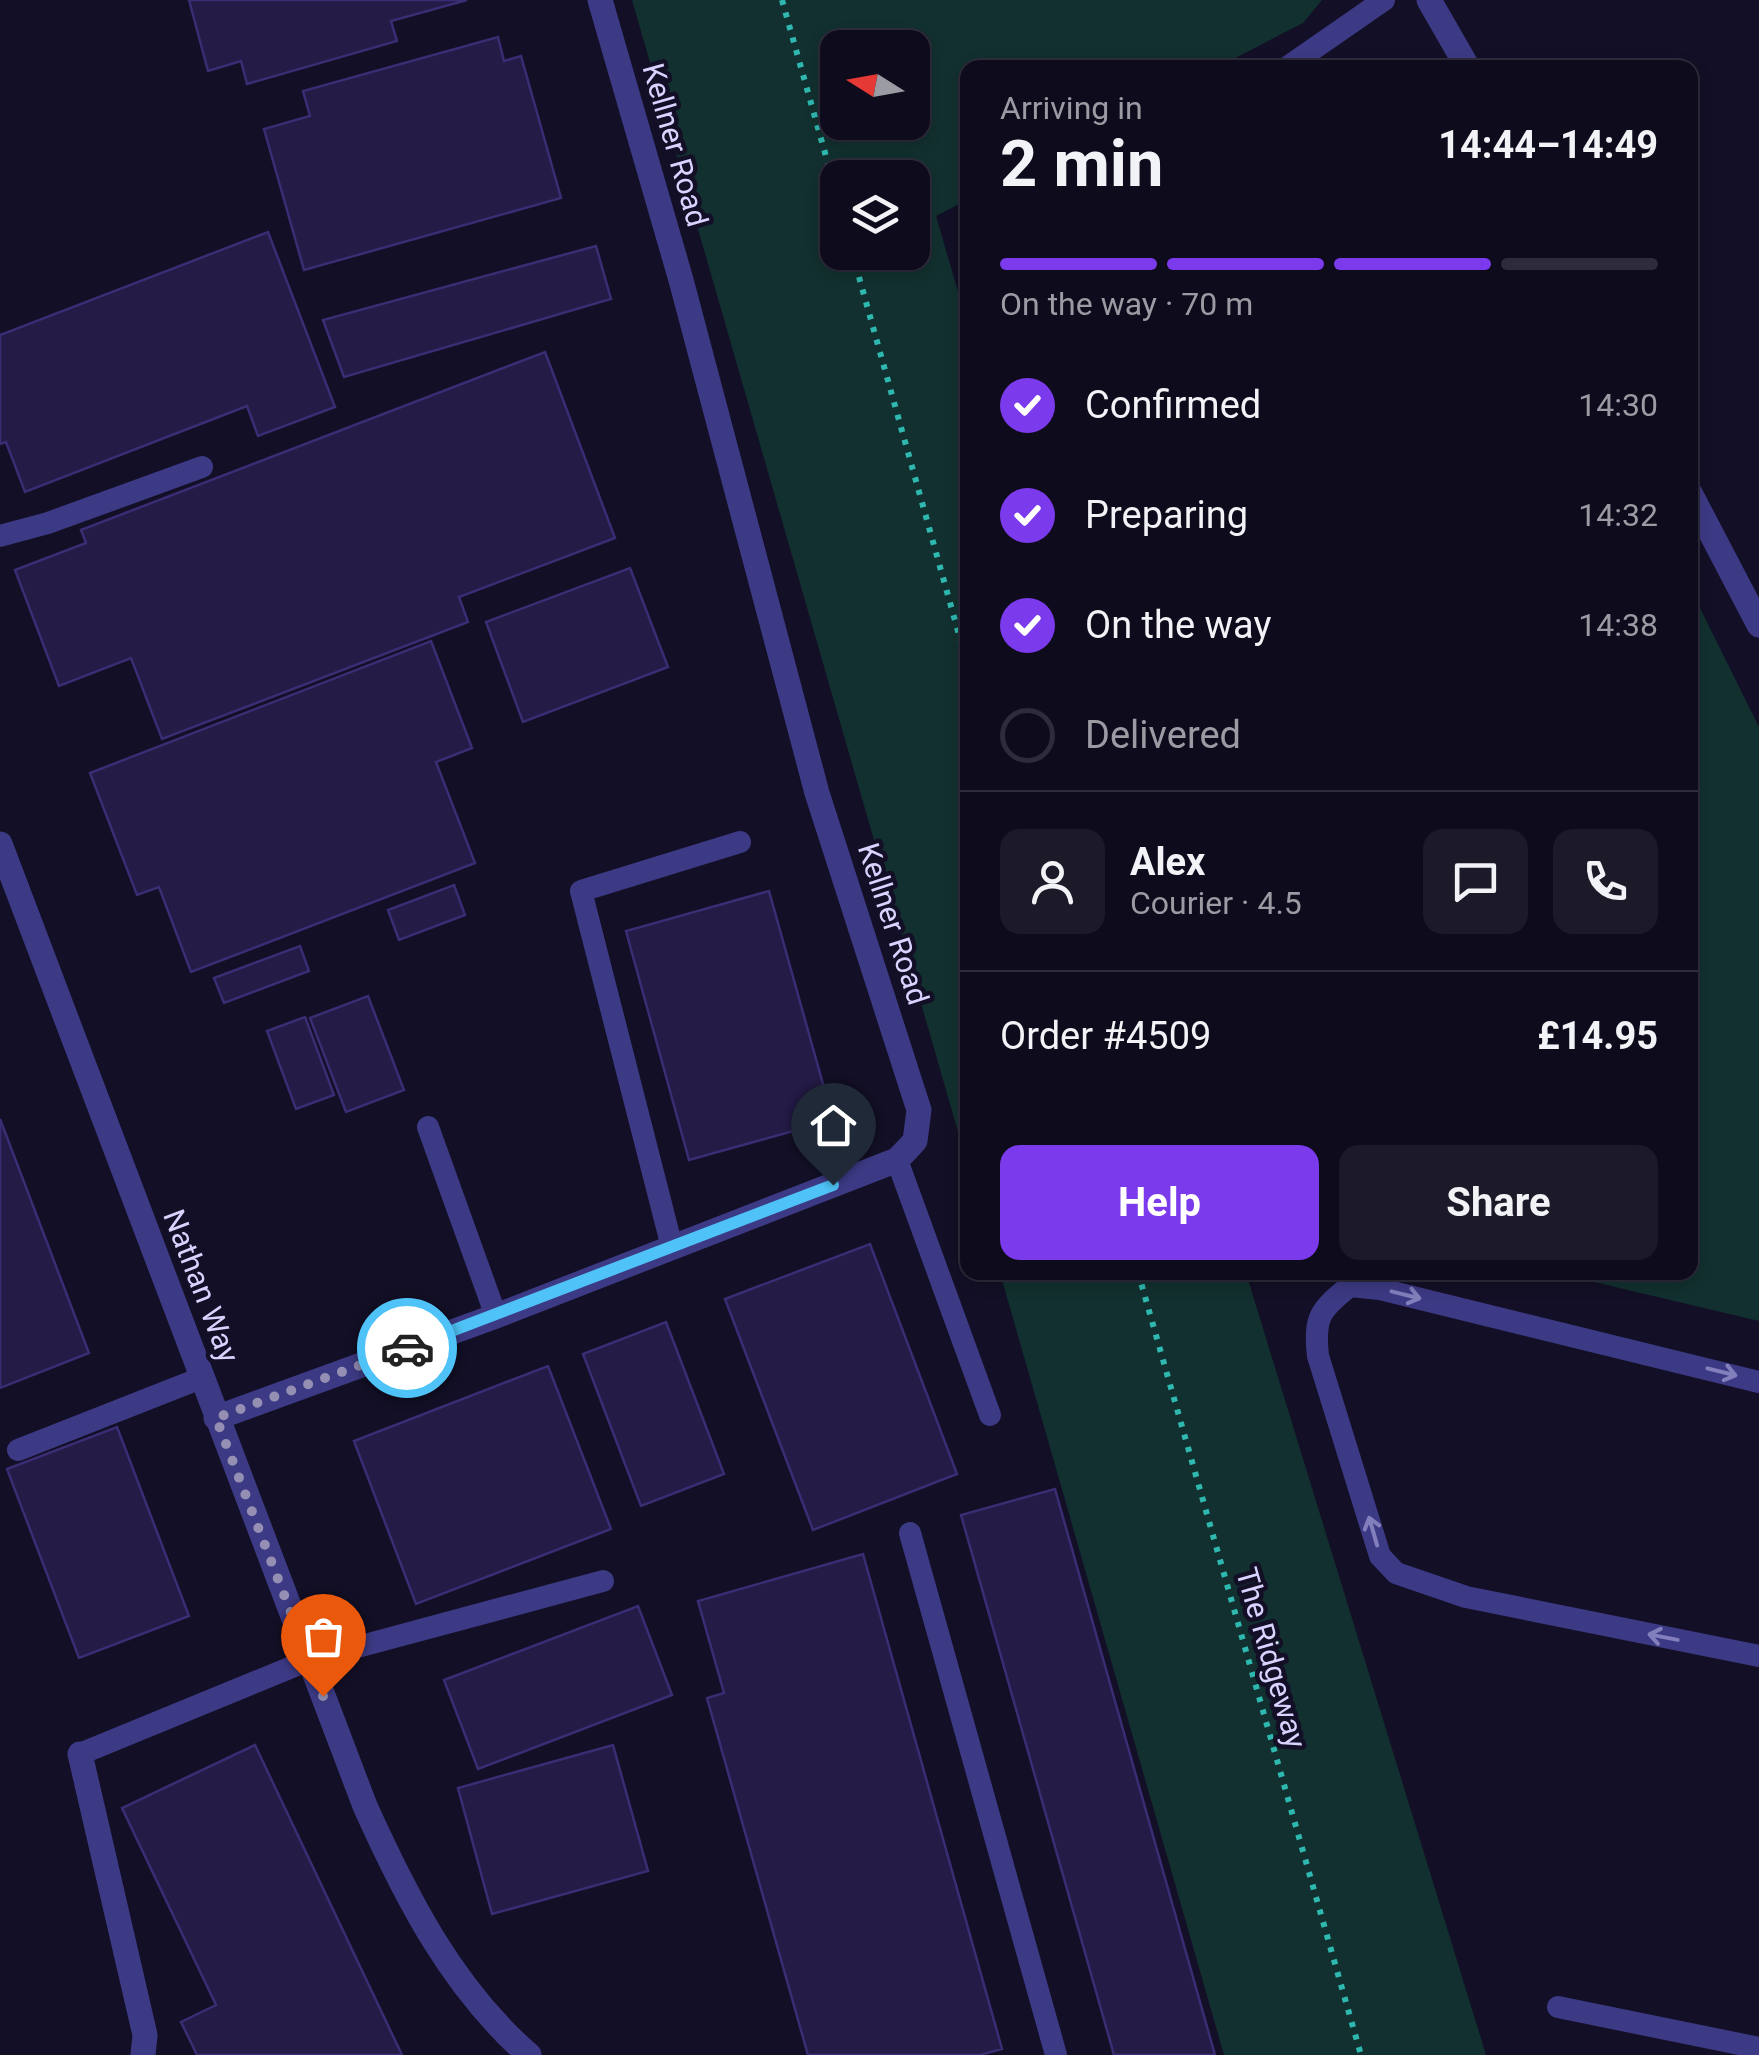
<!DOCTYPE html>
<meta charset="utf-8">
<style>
:root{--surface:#0e0b1c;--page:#1c1929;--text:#f1f3f6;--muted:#9b9ba3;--line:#2e2b3b;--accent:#7c3aed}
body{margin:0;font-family:Roboto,sans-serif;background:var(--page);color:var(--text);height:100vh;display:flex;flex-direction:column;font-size:38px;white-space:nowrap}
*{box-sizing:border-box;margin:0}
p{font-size:32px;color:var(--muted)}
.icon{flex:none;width:55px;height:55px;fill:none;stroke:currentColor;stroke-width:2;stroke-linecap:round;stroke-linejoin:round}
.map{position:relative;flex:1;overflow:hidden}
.sheet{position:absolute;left:960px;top:60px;width:738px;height:1220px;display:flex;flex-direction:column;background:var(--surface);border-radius:20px;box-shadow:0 5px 15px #0003,0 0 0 2px var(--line)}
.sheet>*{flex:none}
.needle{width:65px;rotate:281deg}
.tools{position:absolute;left:820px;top:30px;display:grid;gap:20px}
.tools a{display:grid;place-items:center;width:110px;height:110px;border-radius:20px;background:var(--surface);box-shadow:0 5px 15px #0003,0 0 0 2px var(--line);font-size:50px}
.pin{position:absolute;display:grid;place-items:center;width:85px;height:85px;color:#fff;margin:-102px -42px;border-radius:50% 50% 50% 0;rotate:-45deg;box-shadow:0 0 10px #0007}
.pin .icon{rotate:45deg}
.courier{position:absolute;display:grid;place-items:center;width:100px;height:100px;margin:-50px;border:8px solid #4fc3f7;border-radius:50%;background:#fff;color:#222;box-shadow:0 2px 12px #0007}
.head em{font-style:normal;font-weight:700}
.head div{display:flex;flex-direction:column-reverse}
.head{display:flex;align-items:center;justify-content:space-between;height:170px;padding:0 40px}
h1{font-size:65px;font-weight:700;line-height:75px}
.bar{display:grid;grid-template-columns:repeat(4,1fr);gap:15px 10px;align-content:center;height:120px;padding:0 40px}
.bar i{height:12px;border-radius:8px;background:var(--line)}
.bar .on{background:var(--accent)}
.bar p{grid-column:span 4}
.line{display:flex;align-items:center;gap:25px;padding:0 40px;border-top:2px solid var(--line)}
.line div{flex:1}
.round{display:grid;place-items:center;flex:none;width:105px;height:105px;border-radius:20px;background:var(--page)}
ol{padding:0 40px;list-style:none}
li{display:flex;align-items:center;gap:30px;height:110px}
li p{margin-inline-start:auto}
li .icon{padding:10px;border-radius:50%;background:var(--accent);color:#fff;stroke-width:4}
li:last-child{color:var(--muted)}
li i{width:55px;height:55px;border:5px solid var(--line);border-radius:50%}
.button{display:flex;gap:20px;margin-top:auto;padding:20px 40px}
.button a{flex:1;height:115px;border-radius:20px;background:var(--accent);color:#fff;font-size:40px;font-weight:700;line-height:115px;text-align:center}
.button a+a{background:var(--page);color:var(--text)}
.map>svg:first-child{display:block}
</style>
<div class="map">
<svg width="1759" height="2055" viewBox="0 0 1759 2055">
<rect width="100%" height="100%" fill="#130f26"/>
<path fill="#12302f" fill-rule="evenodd" d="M 632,0 L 1322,0 L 1303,23 L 1218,67 L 968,68 L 967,200 L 936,216 L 968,326 L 967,1163 ZM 838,48 L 912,48 L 912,122 L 838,122 ZM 838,178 L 912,178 L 912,252 L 838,252 Z
M 1690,588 L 1759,727 L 1759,1321 L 1556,1273 L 1690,1272 Z
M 1000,1273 L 1246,1273 L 1486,2055 L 1224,2055 Z"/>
<path fill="#241b47" stroke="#3b2d73" stroke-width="2.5" d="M 189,0 L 467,0 L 391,21 L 397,41 L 247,84 L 241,61 L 208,71 Z
M 498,37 L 504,61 L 521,56 L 561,198 L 304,270 L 264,129 L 310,116 L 303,91 Z
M 268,232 L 335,407 L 258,436 L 247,406 L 25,492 L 6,442 L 0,444 L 0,335 Z
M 596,246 L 611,299 L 344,377 L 323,320 Z
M 545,352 L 615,538 L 459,597 L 468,622 L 162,739 L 131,658 L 59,686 L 15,570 L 86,543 L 81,530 Z
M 630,568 L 668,667 L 523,722 L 486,622 Z
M 431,641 L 472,748 L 436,762 L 475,863 L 191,972 L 159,887 L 137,895 L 90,773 Z
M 454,885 L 465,915 L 399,940 L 388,910 Z
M 769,891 L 833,1120 L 689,1160 L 626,931 Z
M 300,946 L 309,971 L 224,1003 L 214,978 Z
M 368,996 L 404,1090 L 346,1112 L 310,1018 Z
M 305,1017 L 334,1095 L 296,1109 L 267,1031 Z
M 0,1119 L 89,1353 L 0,1388 Z
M 870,1244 L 957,1474 L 813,1530 L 725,1299 Z
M 666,1322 L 724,1474 L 641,1506 L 583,1354 Z
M 548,1366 L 611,1529 L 416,1604 L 354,1441 Z
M 117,1427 L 189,1616 L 79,1658 L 7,1469 Z
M 1055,1489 L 1215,2055 L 1114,2055 L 961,1515 Z
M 863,1554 L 1002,2049 L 980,2055 L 808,2055 L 707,1698 L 724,1693 L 698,1601 Z
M 638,1606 L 672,1695 L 478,1769 L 444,1680 Z
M 255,1745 L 402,2055 L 197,2055 L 181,2022 L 216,2005 L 122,1808 Z
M 613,1745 L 648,1871 L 492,1914 L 458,1788 Z"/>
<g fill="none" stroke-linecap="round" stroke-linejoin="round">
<path stroke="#2fb8b0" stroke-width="6" stroke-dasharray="5 8" stroke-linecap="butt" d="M 782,0 L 838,199
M 852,252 L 968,667
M 1138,1272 L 1361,2055"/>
<path stroke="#3d3a85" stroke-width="22" d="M 1286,68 L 1384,0
M 0,536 L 48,523 L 202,467
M 428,1127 L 496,1316
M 897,1160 L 990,1415
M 672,1247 L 581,891 L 740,842
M 1759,1382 L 1380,1289 L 1350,1286 C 1319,1310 1314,1318 1318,1356 L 1380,1556 L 1396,1573 L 1466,1597 L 1759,1656
M 18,1450 L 201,1378
M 910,1533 L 1056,2055
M 80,1754 L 309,1660 L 603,1581
M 1558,2007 L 1759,2048"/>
<path stroke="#3d3a85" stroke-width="25" d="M 1429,0 L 1468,68
M 1690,493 L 1759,625
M 216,1418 L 496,1316 L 897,1160 L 915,1141 L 919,1110 L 817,793 L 681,280 L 600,0
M 80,1754 L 145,2035 L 143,2055"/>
<path stroke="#3d3a85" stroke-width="25" d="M 0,844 L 365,1806 C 406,1897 452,1988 529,2055"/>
</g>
<defs><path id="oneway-shaft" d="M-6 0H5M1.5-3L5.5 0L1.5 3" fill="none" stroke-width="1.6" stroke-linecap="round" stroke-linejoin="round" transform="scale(2.5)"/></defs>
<g stroke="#837fbc">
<use href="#oneway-shaft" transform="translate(1406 1295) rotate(14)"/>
<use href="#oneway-shaft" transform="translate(1722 1372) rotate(14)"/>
<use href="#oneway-shaft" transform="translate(1373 1531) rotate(-106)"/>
<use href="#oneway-shaft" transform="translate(1663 1637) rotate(-169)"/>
</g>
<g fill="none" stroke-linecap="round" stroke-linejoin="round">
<path stroke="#948fb3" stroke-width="10" stroke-dasharray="0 18" d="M 323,1696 L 216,1418 L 407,1348"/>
<path stroke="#4fc3f7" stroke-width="12" d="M 407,1348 L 833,1185"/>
</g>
<g text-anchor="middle" stroke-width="9" stroke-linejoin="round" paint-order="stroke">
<g font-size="30" fill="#d9d4ff" stroke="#130f26">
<text transform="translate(675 145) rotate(74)" y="10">Kellner Road</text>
<text transform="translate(893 924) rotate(72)" y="10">Kellner Road</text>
<text transform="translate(201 1286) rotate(69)" y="10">Nathan Way</text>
<text transform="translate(1271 1658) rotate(74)" y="10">The Ridgeway</text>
</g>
</g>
</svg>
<div class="tools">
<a><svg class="needle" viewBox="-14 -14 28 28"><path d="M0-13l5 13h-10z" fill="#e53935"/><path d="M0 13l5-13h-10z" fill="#9b9ba3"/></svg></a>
<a><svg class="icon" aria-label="layers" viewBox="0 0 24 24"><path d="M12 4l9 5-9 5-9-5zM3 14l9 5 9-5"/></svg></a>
</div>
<div class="pin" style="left:323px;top:1696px;background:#ea580c"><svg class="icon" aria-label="bag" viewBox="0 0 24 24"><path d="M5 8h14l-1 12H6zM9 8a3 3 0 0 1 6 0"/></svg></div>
<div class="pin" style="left:833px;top:1185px;background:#1f2937"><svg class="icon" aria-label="home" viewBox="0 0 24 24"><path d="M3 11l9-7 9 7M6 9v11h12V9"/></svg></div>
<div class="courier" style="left:407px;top:1348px"><svg class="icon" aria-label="car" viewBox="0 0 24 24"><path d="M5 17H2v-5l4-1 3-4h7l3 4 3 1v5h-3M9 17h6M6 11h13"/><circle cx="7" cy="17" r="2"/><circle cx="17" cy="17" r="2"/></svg></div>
<section class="sheet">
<div class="head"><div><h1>2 min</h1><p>Arriving in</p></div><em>14:44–14:49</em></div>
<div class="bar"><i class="on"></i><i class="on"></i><i class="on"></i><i></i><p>On the way · 70 m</p></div>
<ol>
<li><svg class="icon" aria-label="check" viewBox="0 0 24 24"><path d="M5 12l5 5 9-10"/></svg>Confirmed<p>14:30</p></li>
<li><svg class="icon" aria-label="check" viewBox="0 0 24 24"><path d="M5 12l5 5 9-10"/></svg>Preparing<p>14:32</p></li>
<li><svg class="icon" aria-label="check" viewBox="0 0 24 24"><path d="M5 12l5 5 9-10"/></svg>On the way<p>14:38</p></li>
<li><i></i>Delivered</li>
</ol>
<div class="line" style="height:180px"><a class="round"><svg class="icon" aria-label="person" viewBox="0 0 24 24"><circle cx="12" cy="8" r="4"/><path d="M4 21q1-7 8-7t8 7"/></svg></a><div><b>Alex</b><p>Courier · 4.5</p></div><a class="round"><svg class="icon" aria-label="chat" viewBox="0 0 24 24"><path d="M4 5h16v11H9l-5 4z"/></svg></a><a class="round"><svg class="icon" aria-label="phone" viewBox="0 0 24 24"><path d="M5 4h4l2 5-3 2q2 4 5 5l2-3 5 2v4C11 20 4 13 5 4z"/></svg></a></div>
<div class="line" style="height:130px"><div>Order #4509</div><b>£14.95</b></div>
<div class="button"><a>Help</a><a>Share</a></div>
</section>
</div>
